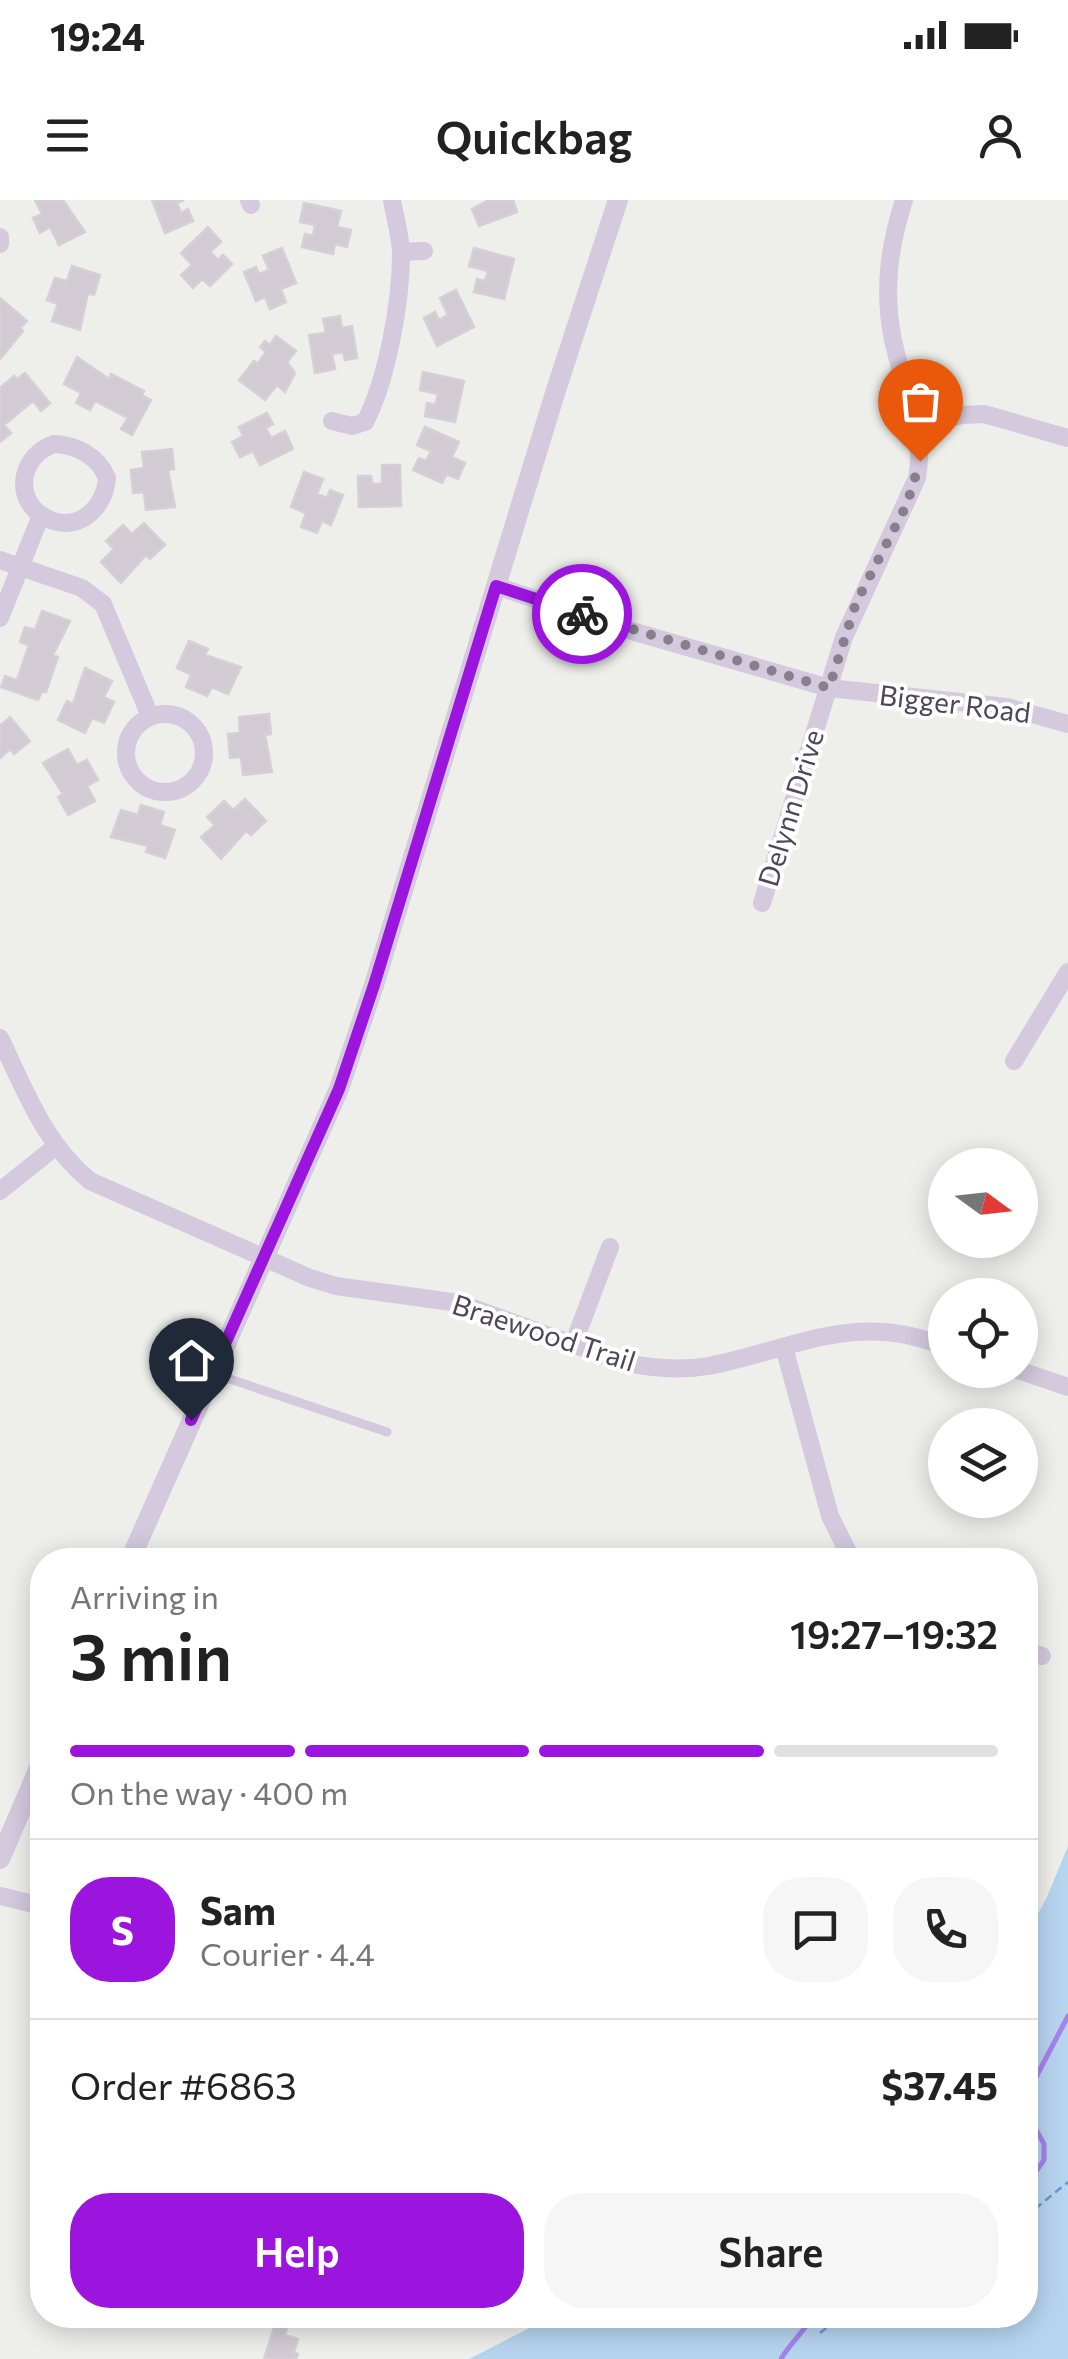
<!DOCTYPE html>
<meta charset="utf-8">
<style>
:root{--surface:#fff;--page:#f6f6f6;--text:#222;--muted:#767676;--line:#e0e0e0;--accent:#9b15df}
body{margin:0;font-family:Commissioner,sans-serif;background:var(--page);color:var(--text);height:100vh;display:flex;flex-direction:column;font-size:38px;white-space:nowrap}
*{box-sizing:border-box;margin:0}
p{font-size:32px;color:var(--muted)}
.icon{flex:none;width:55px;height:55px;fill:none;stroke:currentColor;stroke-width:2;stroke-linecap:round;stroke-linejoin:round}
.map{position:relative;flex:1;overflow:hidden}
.drawer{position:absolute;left:30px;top:1348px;width:1008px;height:780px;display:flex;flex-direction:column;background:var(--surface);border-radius:40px;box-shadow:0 5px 25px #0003}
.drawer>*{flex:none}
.needle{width:65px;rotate:105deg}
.fabs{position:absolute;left:928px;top:948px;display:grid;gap:20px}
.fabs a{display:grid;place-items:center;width:110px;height:110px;border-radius:50%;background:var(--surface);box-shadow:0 5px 25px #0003;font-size:50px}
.pin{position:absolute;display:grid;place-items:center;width:85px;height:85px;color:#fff;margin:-102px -42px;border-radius:50% 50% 50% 0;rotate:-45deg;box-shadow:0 0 10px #0007}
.pin .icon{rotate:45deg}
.courier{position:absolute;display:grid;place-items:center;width:100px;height:100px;margin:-50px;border:8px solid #9b15df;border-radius:50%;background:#fff;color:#222;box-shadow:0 2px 12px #0007}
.headline em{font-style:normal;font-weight:600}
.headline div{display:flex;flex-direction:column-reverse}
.headline{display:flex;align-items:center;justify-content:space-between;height:170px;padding:0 40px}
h1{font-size:65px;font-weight:600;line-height:75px}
.bar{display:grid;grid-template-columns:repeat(4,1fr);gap:15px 10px;align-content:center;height:120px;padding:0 40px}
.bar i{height:12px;border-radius:8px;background:var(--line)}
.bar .active{background:var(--accent)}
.bar p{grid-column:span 4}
.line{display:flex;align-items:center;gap:25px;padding:0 40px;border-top:2px solid var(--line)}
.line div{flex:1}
.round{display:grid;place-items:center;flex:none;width:105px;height:105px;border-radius:40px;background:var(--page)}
.action{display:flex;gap:20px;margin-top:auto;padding:20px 40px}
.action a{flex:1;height:115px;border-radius:40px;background:var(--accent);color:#fff;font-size:40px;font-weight:600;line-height:115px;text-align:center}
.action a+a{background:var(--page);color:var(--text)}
.status{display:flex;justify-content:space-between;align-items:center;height:70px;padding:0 50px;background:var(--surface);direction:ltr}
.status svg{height:28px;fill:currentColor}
header{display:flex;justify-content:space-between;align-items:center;height:130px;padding:0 40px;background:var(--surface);font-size:45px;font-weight:600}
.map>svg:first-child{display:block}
</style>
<div class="status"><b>19:24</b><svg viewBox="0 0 49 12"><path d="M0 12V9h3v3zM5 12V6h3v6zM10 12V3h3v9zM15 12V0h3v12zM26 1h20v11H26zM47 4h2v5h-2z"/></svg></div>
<header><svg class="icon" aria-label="menu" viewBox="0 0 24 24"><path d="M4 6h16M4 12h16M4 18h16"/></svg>Quickbag<svg class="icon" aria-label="person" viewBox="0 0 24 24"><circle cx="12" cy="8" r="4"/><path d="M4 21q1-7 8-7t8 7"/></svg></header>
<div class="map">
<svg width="1068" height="2159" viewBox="0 0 1068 2159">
<rect width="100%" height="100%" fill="#eeefeb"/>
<path fill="#b7d4ef" d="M 1068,1646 L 1068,2159 L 469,2159 L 555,2115 L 1025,2115 L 1025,1738 L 1047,1697 Z"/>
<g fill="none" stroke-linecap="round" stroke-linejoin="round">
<path stroke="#a483ed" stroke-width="5" d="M 1025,1987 L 1044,1960 L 1044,1944 L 1030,1919 L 1035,1879 L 1068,1816
M 781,2159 C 789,2145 804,2132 813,2115"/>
</g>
<path fill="#d2cbd3" stroke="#d6cfd8" stroke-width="2.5" d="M 35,0 L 63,0 L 85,32 L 59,45 L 50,27 L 40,33 L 33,18 L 42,14 Z
M 152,0 L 184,0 L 177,3 L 181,13 L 188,9 L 193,21 L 165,33 Z
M 489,0 L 513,0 L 517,12 L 479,26 L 472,9 Z
M 304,3 L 341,11 L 337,27 L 351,30 L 347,47 L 335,44 L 333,54 L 302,47 L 305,34 L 313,36 L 315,25 L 300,22 Z
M 208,27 L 221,42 L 210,52 L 218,60 L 223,55 L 232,64 L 210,86 L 202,79 L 193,88 L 181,75 L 192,65 L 181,53 Z
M 282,48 L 296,83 L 281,89 L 286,102 L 270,109 L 265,97 L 256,101 L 244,72 L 256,67 L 259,74 L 269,70 L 263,56 Z
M 474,48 L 514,59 L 504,99 L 474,92 L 477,79 L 485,81 L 488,71 L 469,66 Z
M 72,66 L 100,75 L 94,95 L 88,93 L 80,130 L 52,121 L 58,104 L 47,100 L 55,78 L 67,81 Z
M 456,90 L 474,127 L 437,146 L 424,118 L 435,112 L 439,120 L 448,115 L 440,98 Z
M 0,98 L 27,121 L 20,128 L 23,131 L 0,159 Z
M 340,116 L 342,128 L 352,126 L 357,158 L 345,160 L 343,152 L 332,154 L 335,169 L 315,173 L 309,135 L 326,133 L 323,119 Z
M 276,136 L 296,151 L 287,162 L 295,173 L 285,192 L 277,185 L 265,200 L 239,180 L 254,161 L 257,164 L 266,152 L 260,147 L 265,141 L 270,145 Z
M 77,157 L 109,179 L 111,174 L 144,191 L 142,195 L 151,200 L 132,235 L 121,229 L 128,218 L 95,201 L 90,210 L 76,203 L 81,193 L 64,184 Z
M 423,172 L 464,181 L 455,222 L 425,216 L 427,203 L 435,205 L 438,194 L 420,190 Z
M 25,173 L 50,203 L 41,211 L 33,201 L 4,225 L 11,233 L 0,242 L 0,188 L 14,176 L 17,179 Z
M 267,213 L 273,224 L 266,228 L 271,238 L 285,231 L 293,249 L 260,265 L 253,251 L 240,257 L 232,242 L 243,236 L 239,227 Z
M 425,227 L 459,242 L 452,257 L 465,263 L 458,279 L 447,274 L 442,283 L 413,270 L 419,258 L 426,261 L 431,251 L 417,245 Z
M 172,249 L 174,269 L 168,270 L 175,307 L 146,310 L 144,292 L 133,293 L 131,270 L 144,268 L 142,252 Z
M 382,265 L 400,265 L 401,306 L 359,307 L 358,276 L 371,276 L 372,284 L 382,284 Z
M 304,272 L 323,279 L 317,294 L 327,298 L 330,290 L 343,295 L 331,325 L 322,321 L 317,333 L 301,327 L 306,313 L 291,307 Z
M 144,323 L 165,345 L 150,359 L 146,355 L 121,383 L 101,362 L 114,349 L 106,341 L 123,325 L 132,334 Z
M 42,411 L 70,421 L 53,455 L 58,457 L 46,492 L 42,491 L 38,500 L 1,487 L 5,476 L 17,480 L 29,445 L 20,442 L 25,427 L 35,430 Z
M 189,441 L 208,449 L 205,455 L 241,467 L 228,494 L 212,487 L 207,496 L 186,487 L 191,475 L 177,468 Z
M 85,468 L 112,481 L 104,497 L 114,502 L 104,523 L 92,518 L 85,533 L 58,520 L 67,501 L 73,504 Z
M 269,514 L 271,534 L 265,535 L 272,572 L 243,575 L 241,557 L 230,558 L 228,534 L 240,533 L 239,517 Z
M 10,517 L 30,541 L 14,554 L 10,549 L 0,558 L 0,526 Z
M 68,549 L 77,565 L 87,560 L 98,580 L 87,586 L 95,601 L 68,615 L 58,597 L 63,594 L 43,563 Z
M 245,599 L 266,621 L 251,635 L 246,631 L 221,659 L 201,637 L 215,625 L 207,617 L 224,601 L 233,610 Z
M 141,605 L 164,612 L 160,625 L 175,630 L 165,658 L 146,652 L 148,646 L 111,637 L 121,610 L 138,615 Z
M 278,2115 L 291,2115 L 285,2135 L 298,2139 L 294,2152 L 298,2154 L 296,2159 L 264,2159 Z"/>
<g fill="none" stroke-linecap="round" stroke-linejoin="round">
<path stroke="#6f94cd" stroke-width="2.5" stroke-dasharray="8 5" stroke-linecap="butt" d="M 1025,2017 L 1068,1982
M 820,2133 L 843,2115"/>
<path stroke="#d4c9dd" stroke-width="9" d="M 215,1174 L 387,1232"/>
<path stroke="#d4c9dd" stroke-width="18" d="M 249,0 L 251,5
M 0,37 L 0,44
M 401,52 L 424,51
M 332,221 L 352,226 L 365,222 C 387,180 401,102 401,54 C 401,37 395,18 392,0
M 917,225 L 962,215 L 984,214 L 1068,238
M 54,244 C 77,245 98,256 107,278 C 105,308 78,334 46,318 C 11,299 21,255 54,244 Z
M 0,360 L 82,388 L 103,404 L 150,516
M 496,386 L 635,432 L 829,488 L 1007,507 L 1068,524
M 0,418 L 41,315
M126 553a39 39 0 1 1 78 0a39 39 0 1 1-78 0Z
M 762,703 L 844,437 L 917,278 C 926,229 903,187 893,140 C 883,91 889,47 904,0
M 0,838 C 25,890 44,943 90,981 L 310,1078 L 336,1086 L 459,1103 L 622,1162 C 650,1168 679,1171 708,1166 C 766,1156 824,1127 884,1132 C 905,1133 925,1140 945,1146
M 1014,861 L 1068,772
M 0,991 L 55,947
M 573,1145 L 610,1047
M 784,1147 L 830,1316 L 852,1360
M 1018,1170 L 1068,1187
M 1025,1451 L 1042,1456
M 0,1696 L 42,1706"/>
<path stroke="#d4c9dd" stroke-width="20" d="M 130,1360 L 339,889 L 374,785 L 556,190 L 618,0
M 0,1659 L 42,1561"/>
</g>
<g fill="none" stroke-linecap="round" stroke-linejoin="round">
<path stroke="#87808c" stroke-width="10" stroke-dasharray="0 18" d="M 582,414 L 829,488 L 856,403 L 907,304 L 920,261"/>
<path stroke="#9b15df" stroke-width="12" d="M 191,1220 L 339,889 L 374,785 L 496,386 L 582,414"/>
</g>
<g text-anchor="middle" stroke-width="8" stroke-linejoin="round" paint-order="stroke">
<g font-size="28" fill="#504459" stroke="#fff">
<text transform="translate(955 504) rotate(7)" y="10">Bigger Road</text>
<text transform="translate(791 608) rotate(-73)" y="10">Delynn Drive</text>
<text transform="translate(544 1133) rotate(18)" y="10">Braewood Trail</text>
</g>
</g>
</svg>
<div class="fabs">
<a><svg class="needle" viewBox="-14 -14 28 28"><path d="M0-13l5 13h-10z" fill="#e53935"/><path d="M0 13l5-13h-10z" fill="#767676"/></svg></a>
<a><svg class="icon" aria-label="locate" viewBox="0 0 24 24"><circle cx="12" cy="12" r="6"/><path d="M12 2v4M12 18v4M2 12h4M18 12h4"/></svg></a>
<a><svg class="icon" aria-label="layers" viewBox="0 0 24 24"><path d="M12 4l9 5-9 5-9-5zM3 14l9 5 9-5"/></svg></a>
</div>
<div class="pin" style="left:920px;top:261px;background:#ea580c"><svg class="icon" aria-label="bag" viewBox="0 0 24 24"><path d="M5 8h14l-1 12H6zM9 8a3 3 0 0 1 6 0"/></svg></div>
<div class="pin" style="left:191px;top:1220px;background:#1f2937"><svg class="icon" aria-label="home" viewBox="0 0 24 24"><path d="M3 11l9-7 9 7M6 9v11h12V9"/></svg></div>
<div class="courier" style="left:582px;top:414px"><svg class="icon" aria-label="bike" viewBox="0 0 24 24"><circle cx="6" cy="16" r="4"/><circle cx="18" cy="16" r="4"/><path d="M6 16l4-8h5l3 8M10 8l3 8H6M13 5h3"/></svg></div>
<section class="drawer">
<div class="headline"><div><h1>3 min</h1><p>Arriving in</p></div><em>19:27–19:32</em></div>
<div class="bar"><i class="active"></i><i class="active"></i><i class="active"></i><i></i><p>On the way · 400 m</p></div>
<div class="line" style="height:180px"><b class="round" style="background:var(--accent);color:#fff">S</b><div><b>Sam</b><p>Courier · 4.4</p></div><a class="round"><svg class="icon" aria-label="chat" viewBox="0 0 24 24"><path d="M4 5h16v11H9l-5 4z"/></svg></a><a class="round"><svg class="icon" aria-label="phone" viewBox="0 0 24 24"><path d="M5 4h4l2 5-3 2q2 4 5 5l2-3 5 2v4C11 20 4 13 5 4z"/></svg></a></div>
<div class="line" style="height:130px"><div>Order #6863</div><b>$37.45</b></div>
<div class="action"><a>Help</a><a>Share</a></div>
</section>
</div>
